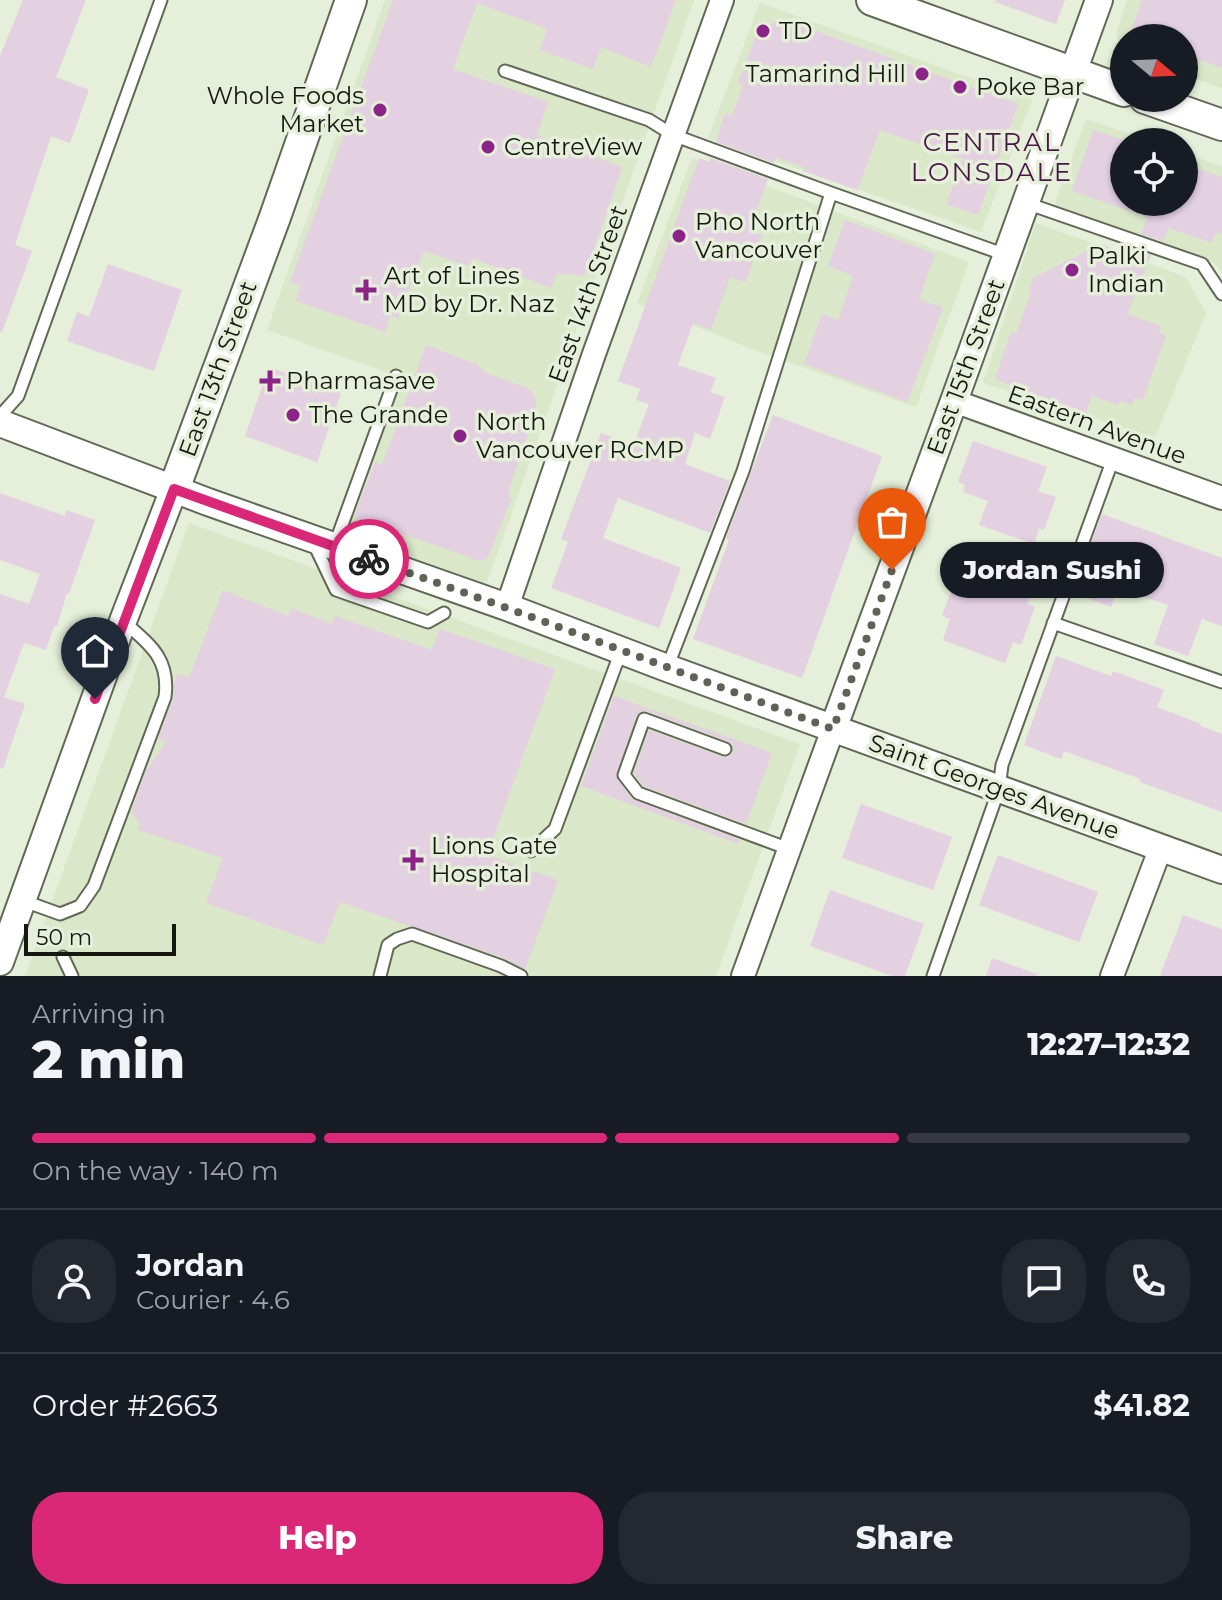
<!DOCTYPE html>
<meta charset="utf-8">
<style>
:root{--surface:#171b24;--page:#242831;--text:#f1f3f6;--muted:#9ea1a6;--line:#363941;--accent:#db2777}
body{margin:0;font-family:Montserrat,sans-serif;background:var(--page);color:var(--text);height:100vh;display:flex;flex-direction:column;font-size:30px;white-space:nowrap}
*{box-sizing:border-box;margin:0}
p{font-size:26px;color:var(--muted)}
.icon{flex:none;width:44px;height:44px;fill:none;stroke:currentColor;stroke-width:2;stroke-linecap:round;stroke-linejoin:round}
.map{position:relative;height:976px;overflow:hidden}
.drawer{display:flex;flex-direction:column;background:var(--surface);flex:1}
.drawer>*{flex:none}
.needle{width:52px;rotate:109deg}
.tools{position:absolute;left:1110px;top:24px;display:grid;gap:16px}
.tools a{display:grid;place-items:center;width:88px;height:88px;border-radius:50%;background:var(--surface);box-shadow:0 2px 6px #0004;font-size:40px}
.scale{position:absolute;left:24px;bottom:20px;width:152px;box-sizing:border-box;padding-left:8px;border:4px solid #151810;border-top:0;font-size:22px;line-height:28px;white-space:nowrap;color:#151810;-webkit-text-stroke:6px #e5efd9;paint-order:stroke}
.pin{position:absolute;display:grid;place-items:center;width:68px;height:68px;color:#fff;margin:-82px -34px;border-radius:50% 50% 50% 0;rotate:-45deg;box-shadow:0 0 8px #0007}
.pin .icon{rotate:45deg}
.courier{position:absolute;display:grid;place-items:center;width:80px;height:80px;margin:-40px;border:6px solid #db2777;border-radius:50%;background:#fff;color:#222;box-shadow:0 2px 10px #0007}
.bubble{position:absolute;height:56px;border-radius:28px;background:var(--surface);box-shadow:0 2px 6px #0004;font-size:26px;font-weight:800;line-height:56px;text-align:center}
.summary em{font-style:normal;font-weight:800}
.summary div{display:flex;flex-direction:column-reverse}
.summary{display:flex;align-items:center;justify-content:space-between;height:136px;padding:0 32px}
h1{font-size:52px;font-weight:800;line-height:60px}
.bar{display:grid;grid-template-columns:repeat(4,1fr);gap:12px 8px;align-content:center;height:96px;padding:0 32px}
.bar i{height:10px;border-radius:6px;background:var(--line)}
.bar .current{background:var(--accent)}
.bar p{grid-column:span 4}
.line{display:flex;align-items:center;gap:20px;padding:0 32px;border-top:2px solid var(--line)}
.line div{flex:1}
.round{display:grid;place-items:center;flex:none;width:84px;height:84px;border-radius:32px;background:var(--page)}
.button{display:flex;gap:16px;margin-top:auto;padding:16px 32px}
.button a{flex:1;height:92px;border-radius:32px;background:var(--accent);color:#fff;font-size:32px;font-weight:800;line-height:92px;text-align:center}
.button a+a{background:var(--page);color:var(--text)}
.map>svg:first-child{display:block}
</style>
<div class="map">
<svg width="1222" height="976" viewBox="0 0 1222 976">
<rect width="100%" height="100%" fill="#e5efd9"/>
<path fill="#dae7c9" d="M 385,0 L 694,0 L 485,588 L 343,537 L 400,377 L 267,330 Z
M 1127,0 L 1222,0 L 1222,89 L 1184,74 L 1184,38 L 1124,38 L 1124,47 L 1120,44 L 1116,33 Z
M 760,3 L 1032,100 L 981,232 L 708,138 Z
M 1086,119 L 1153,142 L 1124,142 L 1124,202 L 1184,202 L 1184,153 L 1222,166 L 1222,272 L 1214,263 L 1054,206 Z
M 692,158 L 969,262 L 916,407 L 760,352 L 637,303 Z
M 1036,223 L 1186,277 L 1206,313 L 1155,438 L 983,383 Z
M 189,523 L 800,744 L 716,976 L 25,976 Z"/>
<path fill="#e3d0e1" d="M 23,0 L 86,0 L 56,77 L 89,90 L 70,143 L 51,136 L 15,245 L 32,251 L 2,332 L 0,332 L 0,56 Z
M 393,0 L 676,0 L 651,67 L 601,47 L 593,69 L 540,50 L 547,29 L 477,3 L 453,69 L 548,102 L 537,135 L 622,167 L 585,276 L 557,273 L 551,288 L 473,258 L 469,266 L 424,251 L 398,319 L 390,315 L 385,332 L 296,301 L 301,286 L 290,282 Z
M 995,0 L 1065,0 L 1056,24 L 995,2 Z
M 1142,0 L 1222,0 L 1222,68 L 1184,54 L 1184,38 L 1140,38 L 1130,34 Z
M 778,20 L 802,26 L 1018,104 L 978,215 L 946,204 L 963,159 L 880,130 L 857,190 L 803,171 L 803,167 L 776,157 L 774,163 L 716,142 L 725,113 L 732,116 L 743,85 L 738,83 L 758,30 Z
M 1093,130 L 1124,140 L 1124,202 L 1184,202 L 1184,164 L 1222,177 L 1222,234 L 1216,232 L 1212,243 L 1168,228 L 1163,241 L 1141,234 L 1147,217 L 1072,191 Z
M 699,158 L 709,162 L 710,158 L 768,179 L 749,231 L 762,235 L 746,282 L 730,278 L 711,330 L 693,323 L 678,365 L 716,378 L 710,392 L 725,397 L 710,439 L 695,433 L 685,464 L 730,481 L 710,533 L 618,498 L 603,538 L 681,568 L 659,628 L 551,588 L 568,542 L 561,539 L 601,433 L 634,445 L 649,404 L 636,400 L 640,389 L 618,381 Z
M 845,220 L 935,254 L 919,299 L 943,308 L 907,402 L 804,364 L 822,314 L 838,320 L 853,276 L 828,266 Z
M 1101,244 L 1133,256 L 1135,250 L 1151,255 L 1127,314 L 1161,326 L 1159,332 L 1166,335 L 1143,400 L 1134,398 L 1132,405 L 1120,401 L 1117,405 L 1092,396 L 1086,413 L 995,379 L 1011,332 L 1016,334 L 1030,295 L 1029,291 L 1033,278 Z
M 108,264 L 182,290 L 154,371 L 67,341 L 77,312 L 89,317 Z
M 426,345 L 476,364 L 486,373 L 525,387 L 532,392 L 536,400 L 536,409 L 508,492 L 511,499 L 488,558 L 480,561 L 354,517 L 375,462 L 382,465 Z
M 269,367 L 341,393 L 317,462 L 245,436 Z
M 773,415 L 882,456 L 802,678 L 693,639 L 729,540 L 726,538 Z
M 973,441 L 1047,467 L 1038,491 L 1056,497 L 1044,530 L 1039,529 L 1034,544 L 979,525 L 988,501 L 963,492 L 965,485 L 958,482 Z
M 0,493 L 65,516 L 66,510 L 95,520 L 69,594 L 67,593 L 57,626 L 54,626 L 46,650 L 24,643 L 4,697 L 25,704 L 3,769 L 0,768 L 0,594 L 29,604 L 40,574 L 0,560 Z
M 1102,514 L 1222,558 L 1222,626 L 1202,619 L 1188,656 L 1154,644 L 1168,605 L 1118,588 L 1111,607 L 1073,593 Z
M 970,561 L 1034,585 L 1027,604 L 1035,607 L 1021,645 L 1013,642 L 1005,663 L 943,640 L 950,619 L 942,616 L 956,578 L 963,580 Z
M 223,590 L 288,616 L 291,608 L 332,624 L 335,616 L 432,650 L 440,629 L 555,669 L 487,855 L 558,880 L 525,969 L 504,958 L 340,902 L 323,945 L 206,903 L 223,858 L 138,830 L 140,824 L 131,812 L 146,771 L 166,742 L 158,739 L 173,700 L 174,683 L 178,674 L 189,677 Z
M 1056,656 L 1111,676 L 1113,671 L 1164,690 L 1157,707 L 1201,724 L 1200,726 L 1222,734 L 1222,812 L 1140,782 L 1141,779 L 1064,751 L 1061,759 L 1024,745 Z
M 614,696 L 772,753 L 746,824 L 643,786 L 634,773 L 649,730 L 723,757 L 730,756 L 733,753 L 733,747 L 731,743 L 647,711 L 642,711 L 636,716 L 616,776 L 631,798 L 740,840 L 739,844 L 581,786 Z
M 861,804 L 952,837 L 933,890 L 842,858 Z
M 998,855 L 1098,892 L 1079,942 L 979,905 Z
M 830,890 L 924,924 L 905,976 L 892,976 L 810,946 Z
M 1183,915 L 1222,929 L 1222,976 L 1160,976 Z
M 992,958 L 1037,974 L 1037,976 L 986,976 Z"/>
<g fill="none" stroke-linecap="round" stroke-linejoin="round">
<defs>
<path id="service" d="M 505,71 L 649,120 L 673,135 L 831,193 L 743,471 L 667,668
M 831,193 L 1006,255
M 1026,203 L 1202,264 L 1222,294
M 0,416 L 18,396 L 161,0
M 314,544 L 336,590 L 428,622 L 444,613
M 334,547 L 396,376
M 1053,623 L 1222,682
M 725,749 L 644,719 L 624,775 L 638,793 L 789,849
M 531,851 L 555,829 L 621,651
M 24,901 L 60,914 L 80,906 L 94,886 L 165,697 C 170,658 150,645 123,621
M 63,957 L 72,976
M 380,976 L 388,945 L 397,939 L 412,934 L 501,966 L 521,976
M 933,976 L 999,789 L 1002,765 L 1113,459"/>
<path id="minor" d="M 954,401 L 1222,498
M 507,607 L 594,354 L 722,0
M 743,976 L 833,729
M 1112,976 L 1161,847"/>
<path id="tertiary" d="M 0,423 L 208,502 L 507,607 L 667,668 L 1222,870
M 833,729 L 954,401 L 1099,0
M 0,962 L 123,621 L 174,489"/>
<path id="secondary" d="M 872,0 L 1124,91
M 1145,98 L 1222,125
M 174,489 L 275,217 L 351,0"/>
</defs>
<use href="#service" stroke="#616956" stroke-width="15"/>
<use href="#minor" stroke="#616956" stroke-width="26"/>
<use href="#tertiary" stroke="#616956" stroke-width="30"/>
<use href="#secondary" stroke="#616956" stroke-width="34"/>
<use href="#service" stroke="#fff" stroke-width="11"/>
<use href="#minor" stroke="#fff" stroke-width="22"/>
<use href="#tertiary" stroke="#fff" stroke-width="26"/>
<use href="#secondary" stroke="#fff" stroke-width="30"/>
</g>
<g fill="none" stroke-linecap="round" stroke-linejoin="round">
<path stroke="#5e6356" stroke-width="8" stroke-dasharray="0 14.4" d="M 369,559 C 525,613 679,672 833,729 L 892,570"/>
<path stroke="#db2777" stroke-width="10" d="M 95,699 L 174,489 L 369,559"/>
</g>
<g fill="#8b2389" stroke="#e5efd9" stroke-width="3">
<circle cx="763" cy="31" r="8"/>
<circle cx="922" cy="74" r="8"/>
<circle cx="960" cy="87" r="8"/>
<circle cx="380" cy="110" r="8"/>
<circle cx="488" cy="147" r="8"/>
<circle cx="679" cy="236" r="8"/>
<circle cx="1072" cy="270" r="8"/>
<path d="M362 278h8v8h8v8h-8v8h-8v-8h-8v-8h8z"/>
<path d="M266 369h8v8h8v8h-8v8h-8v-8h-8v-8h8z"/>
<circle cx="293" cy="415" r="8"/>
<circle cx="460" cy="436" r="8"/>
<path d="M409 848h8v8h8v8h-8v8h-8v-8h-8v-8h8z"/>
</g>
<g text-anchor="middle" stroke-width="7" stroke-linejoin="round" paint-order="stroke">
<g font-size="24" fill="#151810" stroke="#e5efd9" text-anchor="start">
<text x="779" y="39">TD</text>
<text x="906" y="82" text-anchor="end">Tamarind Hill</text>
<text x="976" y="95">Poke Bar</text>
<text x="364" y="104" text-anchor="end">Whole Foods<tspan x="364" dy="28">Market</tspan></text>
<text x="504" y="155">CentreView</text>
<text x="695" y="230">Pho North<tspan x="695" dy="28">Vancouver</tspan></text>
<text x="1088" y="264">Palki<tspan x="1088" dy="28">Indian</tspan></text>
<text x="384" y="284">Art of Lines<tspan x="384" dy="28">MD by Dr. Naz</tspan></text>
<text x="286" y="389">Pharmasave</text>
<text x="309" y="423">The Grande</text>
<text x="476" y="430">North<tspan x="476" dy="28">Vancouver RCMP</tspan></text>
<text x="431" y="854">Lions Gate<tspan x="431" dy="28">Hospital</tspan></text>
</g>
<g font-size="24" fill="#151810" stroke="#e5efd9">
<text transform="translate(588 294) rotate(-70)" y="8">East 14th Street</text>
<text transform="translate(966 367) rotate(-70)" y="8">East 15th Street</text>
<text transform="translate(218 369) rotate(-70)" y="8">East 13th Street</text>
<text transform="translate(1097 425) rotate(20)" y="8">Eastern Avenue</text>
<text transform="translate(994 787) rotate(20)" y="8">Saint Georges Avenue</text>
</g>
<g font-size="26" letter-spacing="2" fill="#481747" stroke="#e5efd9">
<text x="992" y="151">CENTRAL<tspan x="992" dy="30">LONSDALE</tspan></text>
</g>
</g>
</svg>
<div class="tools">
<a><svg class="needle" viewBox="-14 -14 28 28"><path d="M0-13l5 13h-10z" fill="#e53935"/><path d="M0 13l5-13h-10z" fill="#9ea1a6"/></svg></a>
<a><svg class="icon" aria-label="locate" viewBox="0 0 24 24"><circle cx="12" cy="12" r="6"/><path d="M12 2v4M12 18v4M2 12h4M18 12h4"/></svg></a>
</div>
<div class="scale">50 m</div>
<div class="pin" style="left:892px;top:570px;background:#ea580c"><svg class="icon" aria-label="bag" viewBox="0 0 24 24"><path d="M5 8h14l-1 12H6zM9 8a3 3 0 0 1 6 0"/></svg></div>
<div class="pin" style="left:95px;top:699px;background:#1f2937"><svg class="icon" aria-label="home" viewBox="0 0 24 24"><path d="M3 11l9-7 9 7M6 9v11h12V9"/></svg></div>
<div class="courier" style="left:369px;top:559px"><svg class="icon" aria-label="bike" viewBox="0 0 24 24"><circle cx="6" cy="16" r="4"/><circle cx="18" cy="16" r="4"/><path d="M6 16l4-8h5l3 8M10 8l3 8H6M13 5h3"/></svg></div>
<div class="bubble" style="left:940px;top:542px;width:224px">Jordan Sushi</div>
</div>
<section class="drawer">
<div class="summary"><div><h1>2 min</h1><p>Arriving in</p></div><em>12:27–12:32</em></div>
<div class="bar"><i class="current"></i><i class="current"></i><i class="current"></i><i></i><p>On the way · 140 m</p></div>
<div class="line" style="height:144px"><a class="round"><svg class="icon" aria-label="person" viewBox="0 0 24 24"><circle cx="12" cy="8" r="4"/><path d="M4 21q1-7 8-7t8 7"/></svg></a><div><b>Jordan</b><p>Courier · 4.6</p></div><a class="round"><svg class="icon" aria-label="chat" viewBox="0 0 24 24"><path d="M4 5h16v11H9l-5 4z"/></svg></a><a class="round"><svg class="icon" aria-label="phone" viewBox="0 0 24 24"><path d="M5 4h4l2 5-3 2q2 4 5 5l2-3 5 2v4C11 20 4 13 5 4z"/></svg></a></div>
<div class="line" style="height:104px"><div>Order #2663</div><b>$41.82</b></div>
<div class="button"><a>Help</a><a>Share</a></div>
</section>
